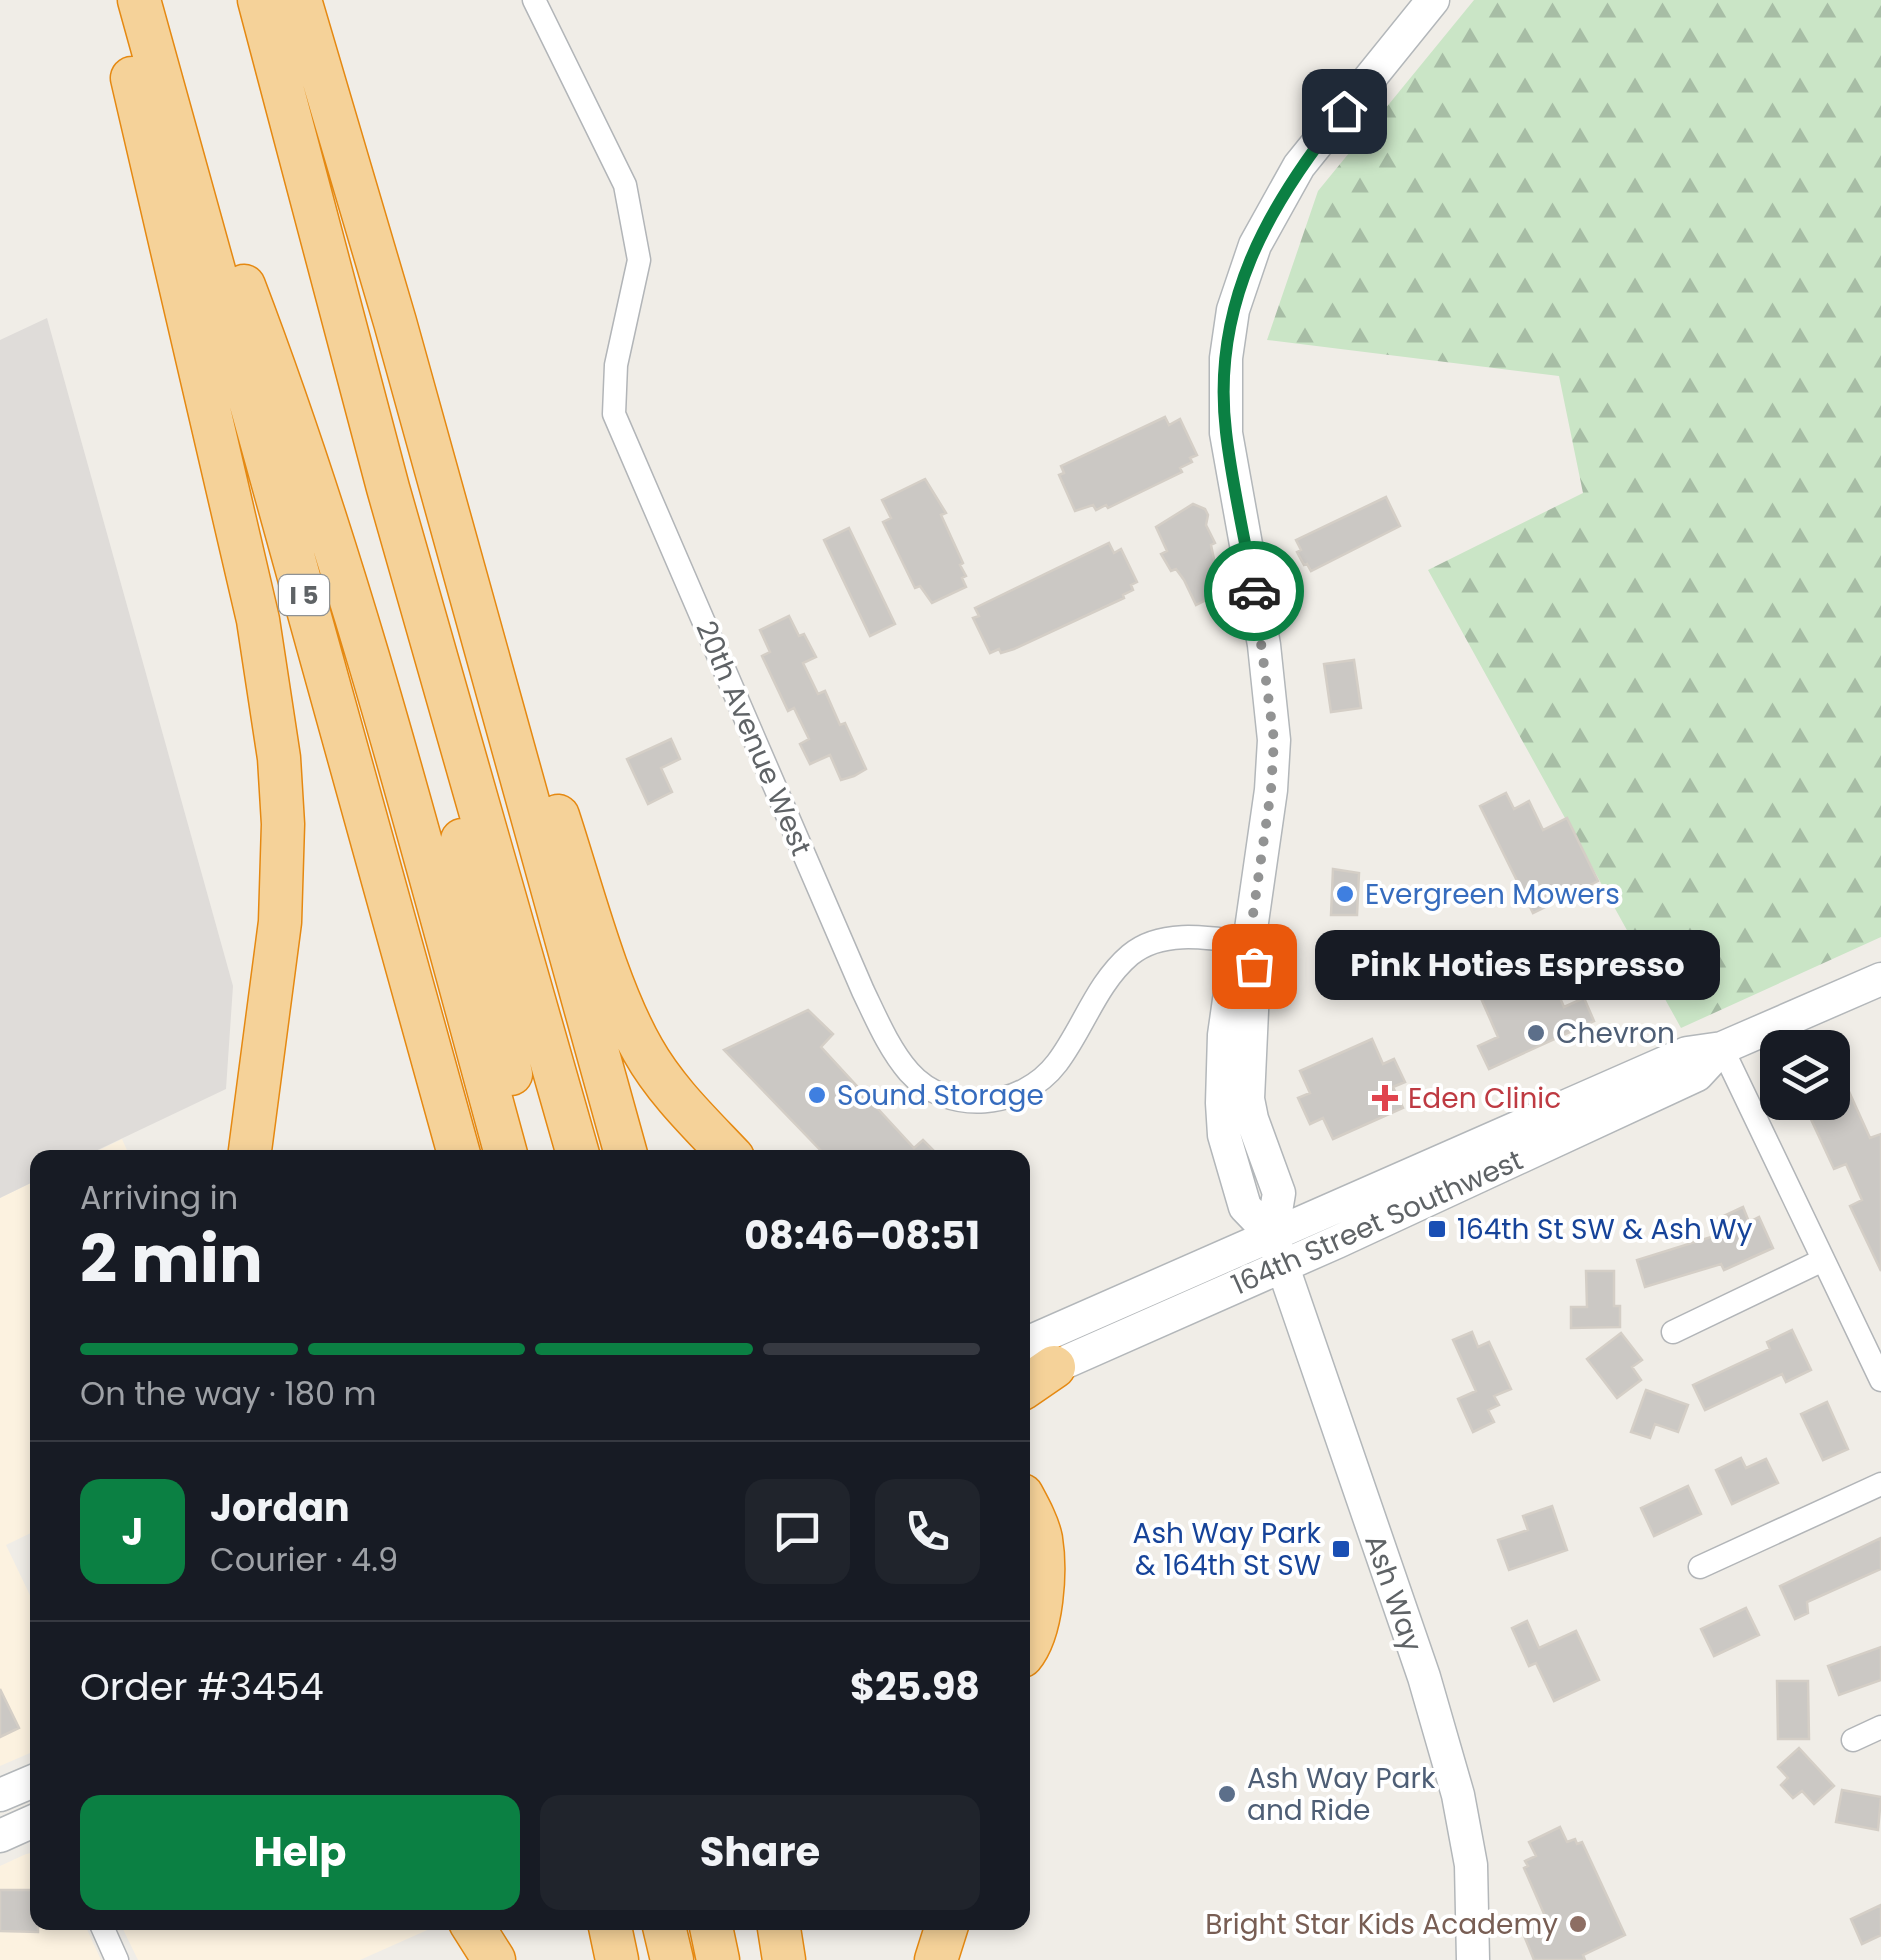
<!DOCTYPE html>
<meta charset="utf-8">
<style>
:root{--surface:#171b24;--page:#20242c;--text:#f1f3f6;--muted:#9ea1a6;--line:#363941;--accent:#0b8043}
body{margin:0;font-family:Poppins,sans-serif;background:var(--page);color:var(--text);height:100vh;display:flex;flex-direction:column;font-size:38px;white-space:nowrap}
*{box-sizing:border-box;margin:0}
p{font-size:32px;color:var(--muted)}
.icon{flex:none;width:55px;height:55px;fill:none;stroke:currentColor;stroke-width:2;stroke-linecap:round;stroke-linejoin:round}
.map{position:relative;flex:1;overflow:hidden}
.drawer{position:absolute;left:30px;top:1150px;width:1000px;height:780px;display:flex;flex-direction:column;background:var(--surface);border-radius:20px;box-shadow:0 5px 15px #0003}
.drawer>*{flex:none}
.tools{position:absolute;left:1760px;top:1030px;display:grid;gap:20px}
.tools a{display:grid;place-items:center;width:90px;height:90px;border-radius:20px;background:var(--surface);box-shadow:0 5px 15px #0003;font-size:50px}
.pin{position:absolute;display:grid;place-items:center;width:85px;height:85px;color:#fff;margin:-42px;border-radius:20px;box-shadow:0 5px 15px #0006}
.courier{position:absolute;display:grid;place-items:center;width:100px;height:100px;margin:-50px;border:8px solid #0b8043;border-radius:50%;background:#fff;color:#222;box-shadow:0 2px 12px #0007}
.bubble{position:absolute;height:70px;border-radius:20px;background:var(--surface);box-shadow:0 5px 15px #0003;font-size:32px;font-weight:700;line-height:70px;text-align:center}
.summary em{font-style:normal;font-weight:700}
.summary div{display:flex;flex-direction:column-reverse}
.summary{display:flex;align-items:center;justify-content:space-between;height:170px;padding:0 50px}
h1{font-size:65px;font-weight:700;line-height:75px}
.bar{display:grid;grid-template-columns:repeat(4,1fr);gap:15px 10px;align-content:center;height:120px;padding:0 50px}
.bar i{height:12px;border-radius:8px;background:var(--line)}
.bar .active{background:var(--accent)}
.bar p{grid-column:span 4}
.line{display:flex;align-items:center;gap:25px;padding:0 50px;border-top:2px solid var(--line)}
.line div{flex:1}
.round{display:grid;place-items:center;flex:none;width:105px;height:105px;border-radius:20px;background:var(--page)}
.action{display:flex;gap:20px;margin-top:auto;padding:20px 50px}
.action a{flex:1;height:115px;border-radius:20px;background:var(--accent);color:#fff;font-size:40px;font-weight:700;line-height:115px;text-align:center}
.action a+a{background:var(--page);color:var(--text)}
.map>svg:first-child{display:block}
</style>
<div class="map">
<svg width="1881" height="1960" viewBox="0 0 1881 1960">
<defs>
<pattern id="forest-firs" width="22" height="20" patternUnits="userSpaceOnUse" patternTransform="scale(2.5)"><rect width="22" height="20" fill="#cae5c6"/><path d="M5 1l3.5 6h-7zM16 11l3.5 6h-7z" fill="#a7bda5"/></pattern>
</defs>
<rect width="100%" height="100%" fill="#f0ede7"/>
<path fill="#fcf2e0" d="M 122,1139 L 130,1157 L 83,1158 Z
M 37,1180 L 37,1530 L 6,1545 L 37,1610 L 37,1750 L 0,1766 L 0,1198 Z
M 37,1852 L 38,1922 L 84,1923 L 101,1960 L 0,1960 L 0,1866 L 26,1854 Z
M 120,1923 L 443,1923 L 360,1960 L 138,1960 Z"/>
<path fill="#dfdcd9" d="M 47,318 L 233,986 L 226,1089 L 83,1157 L 38,1158 L 37,1180 L 0,1198 L 0,340 Z"/>
<path fill="url(#forest-firs)" d="M 1474,0 L 1881,0 L 1881,937 L 1681,1028 L 1428,570 L 1583,493 L 1559,376 L 1267,340 L 1318,191 Z"/>
<path fill="#cbc8c4" stroke="#d4cec6" stroke-width="2.5" d="M 1165,417 L 1169,425 L 1180,419 L 1197,455 L 1190,458 L 1192,462 L 1180,468 L 1182,472 L 1108,508 L 1106,505 L 1096,510 L 1093,505 L 1075,511 L 1059,475 L 1064,473 L 1061,466 Z
M 925,479 L 946,513 L 941,515 L 963,563 L 960,565 L 966,576 L 962,578 L 966,587 L 932,603 L 920,586 L 915,588 L 883,522 L 891,518 L 882,500 Z
M 1386,497 L 1400,526 L 1311,571 L 1307,564 L 1304,565 L 1297,552 L 1301,550 L 1296,540 Z
M 1193,504 L 1205,509 L 1208,515 L 1206,525 L 1215,543 L 1211,545 L 1217,573 L 1215,575 L 1222,592 L 1196,605 L 1184,580 L 1176,569 L 1171,571 L 1161,554 L 1167,551 L 1156,527 Z
M 849,528 L 895,624 L 870,636 L 824,540 Z
M 1109,543 L 1114,553 L 1121,549 L 1137,582 L 1131,585 L 1133,590 L 1123,595 L 1124,598 L 1014,649 L 1001,653 L 999,649 L 990,653 L 973,618 L 979,616 L 975,608 Z
M 789,616 L 799,636 L 804,634 L 816,657 L 803,663 L 818,694 L 825,691 L 840,725 L 845,723 L 866,769 L 854,776 L 841,780 L 830,755 L 810,764 L 800,744 L 809,739 L 794,708 L 788,711 L 762,656 L 770,652 L 760,630 Z
M 1354,660 L 1361,708 L 1331,712 L 1324,664 Z
M 671,739 L 680,759 L 661,768 L 672,792 L 648,804 L 627,759 Z
M 1506,793 L 1514,809 L 1529,801 L 1543,830 L 1567,818 L 1598,881 L 1533,913 L 1480,806 Z
M 1333,869 L 1359,873 L 1357,915 L 1331,915 Z
M 1499,938 L 1509,962 L 1539,950 L 1564,1007 L 1584,998 L 1594,1021 L 1489,1069 L 1478,1046 L 1498,1037 L 1473,980 L 1477,978 L 1466,953 Z
M 808,1010 L 833,1034 L 821,1047 L 914,1148 L 923,1140 L 941,1158 L 828,1158 L 724,1050 Z
M 1372,1039 L 1383,1064 L 1394,1059 L 1405,1082 L 1393,1087 L 1403,1108 L 1333,1139 L 1323,1118 L 1310,1124 L 1298,1098 L 1310,1093 L 1300,1071 Z
M 1832,1054 L 1870,1138 L 1881,1134 L 1881,1271 L 1850,1206 L 1862,1200 L 1846,1164 L 1834,1169 L 1803,1102 L 1832,1102 Z
M 1743,1207 L 1749,1222 L 1759,1217 L 1773,1248 L 1724,1270 L 1721,1264 L 1645,1287 L 1637,1260 L 1724,1233 L 1717,1219 Z
M 1586,1271 L 1614,1271 L 1614,1306 L 1620,1306 L 1620,1327 L 1571,1328 L 1571,1307 L 1587,1307 Z
M 1792,1330 L 1811,1370 L 1786,1382 L 1782,1374 L 1705,1410 L 1693,1385 L 1770,1349 L 1767,1342 Z
M 1472,1332 L 1478,1347 L 1489,1342 L 1511,1389 L 1494,1396 L 1499,1405 L 1488,1410 L 1494,1422 L 1473,1432 L 1458,1399 L 1476,1391 L 1453,1340 Z
M 1621,1333 L 1642,1360 L 1632,1367 L 1641,1380 L 1617,1398 L 1587,1359 Z
M 1646,1390 L 1688,1405 L 1678,1432 L 1655,1424 L 1650,1438 L 1631,1432 Z
M 1827,1402 L 1848,1449 L 1823,1460 L 1801,1414 Z
M 1741,1458 L 1746,1468 L 1766,1459 L 1778,1483 L 1732,1504 L 1716,1470 Z
M 1688,1486 L 1701,1514 L 1654,1536 L 1641,1508 Z
M 1552,1506 L 1567,1550 L 1509,1570 L 1498,1540 L 1528,1530 L 1523,1516 Z
M 1881,1538 L 1881,1569 L 1807,1602 L 1808,1613 L 1795,1619 L 1780,1586 Z
M 1746,1608 L 1759,1635 L 1714,1656 L 1701,1629 Z
M 1527,1621 L 1539,1648 L 1576,1631 L 1599,1680 L 1554,1701 L 1536,1663 L 1529,1666 L 1512,1628 Z
M 1881,1647 L 1881,1680 L 1839,1695 L 1828,1666 Z
M 1777,1681 L 1808,1681 L 1809,1739 L 1778,1739 Z
M 0,1689 L 19,1728 L 0,1737 Z
M 1799,1748 L 1834,1786 L 1814,1804 L 1802,1791 L 1793,1798 L 1781,1785 L 1788,1778 L 1778,1767 Z
M 1842,1790 L 1881,1797 L 1878,1830 L 1836,1822 Z
M 1560,1827 L 1567,1842 L 1575,1839 L 1577,1844 L 1582,1842 L 1625,1935 L 1583,1955 L 1585,1960 L 1534,1960 L 1521,1928 L 1545,1916 L 1524,1868 L 1528,1866 L 1525,1861 L 1536,1856 L 1529,1842 Z
M 0,1890 L 38,1890 L 38,1932 L 0,1931 Z
M 1881,1905 L 1881,1935 L 1862,1944 L 1851,1919 Z"/>
<g fill="none" stroke-linecap="round" stroke-linejoin="round">
<defs>
<path id="street" d="M 534,0 L 625,185 L 639,260 L 616,365 L 614,414 L 863,991 C 876,1018 889,1049 909,1072 C 948,1116 1022,1109 1057,1063 C 1083,1029 1096,984 1130,955 C 1162,928 1212,938 1249,943
M 1722,1048 L 1881,1380
M 1673,1332 L 1823,1260
M 1700,1567 L 1881,1484
M 1853,1740 L 1881,1727
M 100,1922 L 117,1960"/>
<path id="secondary" d="M 1433,0 L 1299,166 L 1255,245 L 1233,310 L 1226,358 L 1226,433 L 1264,645 L 1274,740 L 1271,790 L 1249,943 L 1233,972 L 1224,1035 L 1222,1103 L 1224,1135 L 1245,1207 L 1272,1235 L 1424,1677 L 1458,1795 L 1471,1865 L 1473,1960
M 1251,951 L 1254,967 L 1248,1099 L 1252,1119 L 1279,1193 L 1272,1235
M 1022,1345 L 1687,1053 L 1722,1048 L 1881,979
M 1034,1376 L 1337,1242 L 1697,1075 L 1722,1048
M 0,1795 L 38,1779
M 0,1836 L 38,1819"/>
<path id="highway" d="M 139,0 L 460,1158
M 259,0 L 388,488 L 579,1158
M 300,0 L 395,322 L 627,1158
M 132,78 L 258,620 L 279,758 L 283,824 L 280,922 L 249,1158
M 244,286 C 352,569 427,865 507,1158
M 558,816 C 582,889 606,985 643,1050 C 666,1091 701,1124 733,1158
M 462,840 L 511,1074
M 1022,1389 L 1054,1367
M 1022,1495 C 1029,1508 1038,1524 1041,1539 C 1046,1570 1043,1631 1022,1656
M 470,1922 L 494,1960
M 609,1922 L 617,1960
M 663,1922 L 672,1960
M 710,1922 L 718,1960
M 778,1922 L 784,1960
M 936,1960 L 948,1922"/>
</defs>
<use href="#street" stroke="#b2b5b8" stroke-width="25"/>
<use href="#secondary" stroke="#b3b7ba" stroke-width="35"/>
<use href="#highway" stroke="#e58912" stroke-width="45"/>
<use href="#street" stroke="#fff" stroke-width="22"/>
<use href="#secondary" stroke="#fff" stroke-width="32"/>
<use href="#highway" stroke="#f5d299" stroke-width="42"/>
</g>
<g fill="none" stroke-linecap="round" stroke-linejoin="round">
<path stroke="#929393" stroke-width="10" stroke-dasharray="0 18" d="M 1254,966 L 1249,942 L 1271,790 L 1274,740 L 1254,591"/>
<path stroke="#0b8043" stroke-width="12" d="M 1254,591 C 1245,539 1232,485 1226,432 C 1211,306 1267,206 1344,111"/>
</g>
<g fill="#3f7fe0" stroke="#fff" stroke-width="4">
<circle cx="1345" cy="894" r="10"/>
<circle cx="817" cy="1095" r="10"/>
</g>
<g fill="#5c6f8a" stroke="#fff" stroke-width="4">
<circle cx="1536" cy="1033" r="10"/>
<circle cx="1227" cy="1794" r="10"/>
</g>
<path fill="#e0444e" stroke="#fff" stroke-width="4" d="M1380 1083h10v10h10v10h-10v10h-10v-10h-10v-10h10z"/>
<g fill="#1a4fb4" stroke="#fff" stroke-width="4">
<rect x="1427" y="1219" width="20" height="20" rx="5"/>
<rect x="1331" y="1539" width="20" height="20" rx="5"/>
</g>
<circle fill="#8d6e63" stroke="#fff" stroke-width="4" cx="1578" cy="1924" r="10"/>
<g text-anchor="middle" stroke-width="8" stroke-linejoin="round" paint-order="stroke">
<rect fill="#fff" stroke="#8f9294" stroke-width="2.5" x="279" y="575" width="50" height="40" rx="8"/>
<g font-size="25" font-weight="bold" fill="#5f6366">
<text x="304" y="604">I 5</text>
</g>
<g font-size="28" fill="#5f6366" stroke="#fff">
<text transform="translate(754 738) rotate(67)" y="10">20th Avenue West</text>
<text transform="translate(1377 1222) rotate(-24)" y="10">164th Street Southwest</text>
<text transform="translate(1394 1593) rotate(71)" y="10">Ash Way</text>
</g>
<g font-size="28" fill="#366cbe" stroke="#fff" text-anchor="start">
<text x="1365" y="904">Evergreen Mowers</text>
<text x="837" y="1105">Sound Storage</text>
</g>
<g font-size="28" fill="#4e5e75" stroke="#fff" text-anchor="start">
<text x="1556" y="1043">Chevron</text>
<text x="1247" y="1788">Ash Way Park<tspan x="1247" dy="32">and Ride</tspan></text>
</g>
<g font-size="28" fill="#be3a42" stroke="#fff" text-anchor="start">
<text x="1408" y="1108">Eden Clinic</text>
</g>
<g font-size="28" fill="#164399" stroke="#fff" text-anchor="start">
<text x="1457" y="1239">164th St SW &amp; Ash Wy</text>
<text x="1321" y="1543" text-anchor="end">Ash Way Park<tspan x="1321" dy="32">&amp; 164th St SW</tspan></text>
</g>
<g font-size="28" fill="#785e54" stroke="#fff" text-anchor="end">
<text x="1558" y="1934">Bright Star Kids Academy</text>
</g>
</g>
</svg>
<div class="tools">
<a><svg class="icon" aria-label="layers" viewBox="0 0 24 24"><path d="M12 4l9 5-9 5-9-5zM3 14l9 5 9-5"/></svg></a>
</div>
<div class="pin" style="left:1254px;top:966px;background:#ea580c"><svg class="icon" aria-label="bag" viewBox="0 0 24 24"><path d="M5 8h14l-1 12H6zM9 8a3 3 0 0 1 6 0"/></svg></div>
<div class="pin" style="left:1344px;top:111px;background:#1f2937"><svg class="icon" aria-label="home" viewBox="0 0 24 24"><path d="M3 11l9-7 9 7M6 9v11h12V9"/></svg></div>
<div class="courier" style="left:1254px;top:591px"><svg class="icon" aria-label="car" viewBox="0 0 24 24"><path d="M5 17H2v-5l4-1 3-4h7l3 4 3 1v5h-3M9 17h6M6 11h13"/><circle cx="7" cy="17" r="2"/><circle cx="17" cy="17" r="2"/></svg></div>
<div class="bubble" style="left:1315px;top:930px;width:405px">Pink Hoties Espresso</div>
<section class="drawer">
<div class="summary"><div><h1>2 min</h1><p>Arriving in</p></div><em>08:46–08:51</em></div>
<div class="bar"><i class="active"></i><i class="active"></i><i class="active"></i><i></i><p>On the way · 180 m</p></div>
<div class="line" style="height:180px"><b class="round" style="background:var(--accent);color:#fff">J</b><div><b>Jordan</b><p>Courier · 4.9</p></div><a class="round"><svg class="icon" aria-label="chat" viewBox="0 0 24 24"><path d="M4 5h16v11H9l-5 4z"/></svg></a><a class="round"><svg class="icon" aria-label="phone" viewBox="0 0 24 24"><path d="M5 4h4l2 5-3 2q2 4 5 5l2-3 5 2v4C11 20 4 13 5 4z"/></svg></a></div>
<div class="line" style="height:130px"><div>Order #3454</div><b>$25.98</b></div>
<div class="action"><a>Help</a><a>Share</a></div>
</section>
</div>
